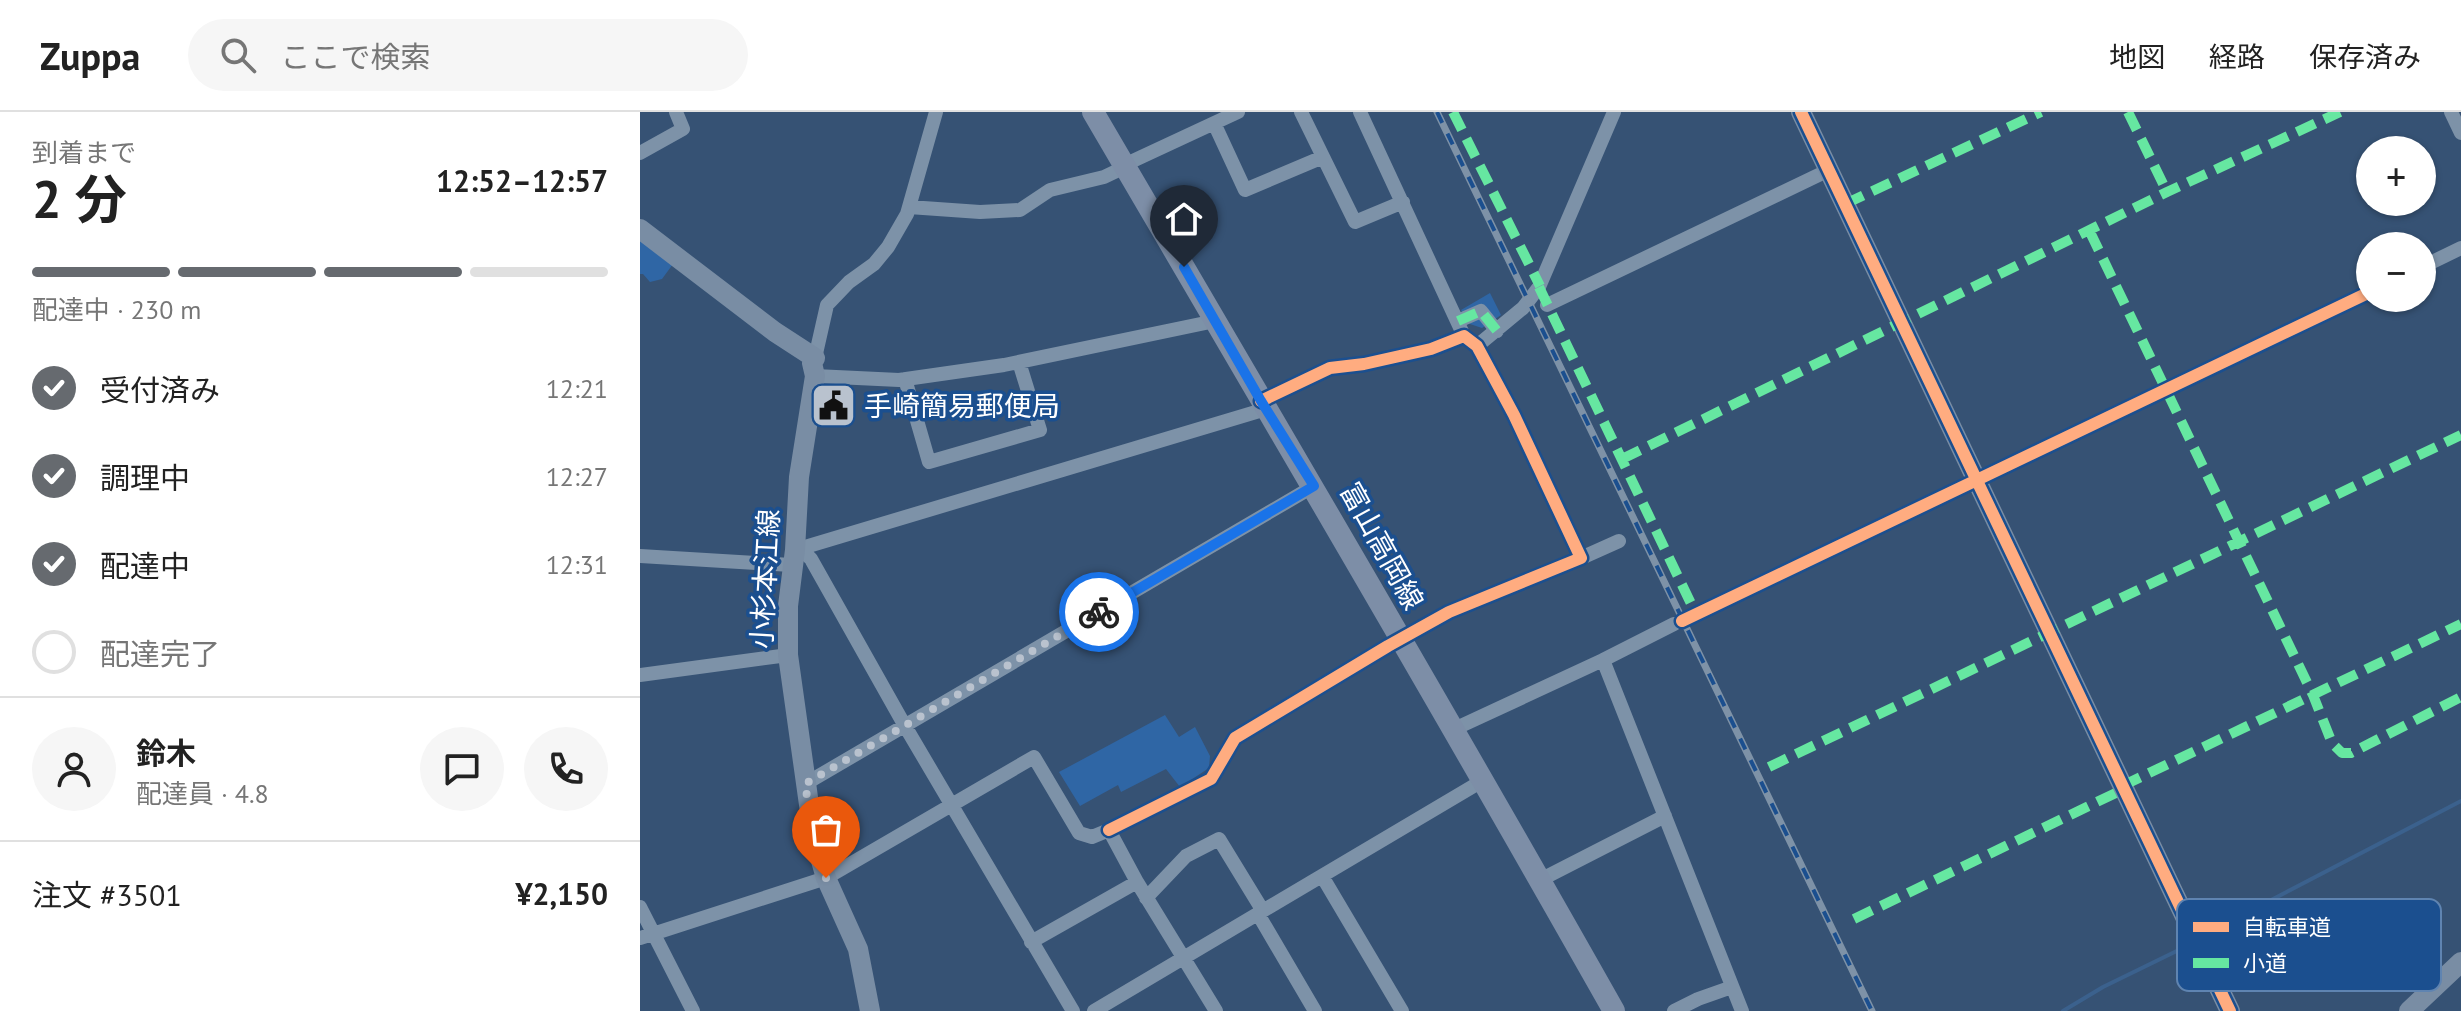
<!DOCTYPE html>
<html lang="ja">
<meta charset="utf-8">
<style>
:root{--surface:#fff;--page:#f6f6f6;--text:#222;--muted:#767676;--line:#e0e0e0;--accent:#666a6f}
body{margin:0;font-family:"PT Sans","Noto Sans JP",sans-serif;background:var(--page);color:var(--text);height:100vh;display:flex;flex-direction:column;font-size:30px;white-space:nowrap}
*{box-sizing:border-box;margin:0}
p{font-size:26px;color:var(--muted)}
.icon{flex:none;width:44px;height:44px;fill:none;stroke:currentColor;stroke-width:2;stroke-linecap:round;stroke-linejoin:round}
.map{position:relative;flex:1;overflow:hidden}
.panel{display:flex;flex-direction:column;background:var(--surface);width:640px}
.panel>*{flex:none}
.controls{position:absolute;left:1716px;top:24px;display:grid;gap:16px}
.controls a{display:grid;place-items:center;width:80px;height:80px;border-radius:50%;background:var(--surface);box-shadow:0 2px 6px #0004;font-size:40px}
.pin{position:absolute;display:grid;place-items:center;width:68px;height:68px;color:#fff;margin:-82px -34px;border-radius:50% 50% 50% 0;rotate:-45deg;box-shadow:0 0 8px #0007}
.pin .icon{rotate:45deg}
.courier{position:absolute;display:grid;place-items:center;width:80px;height:80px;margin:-40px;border:6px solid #1a73e8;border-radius:50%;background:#fff;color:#222;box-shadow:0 2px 10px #0007}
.summary em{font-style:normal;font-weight:700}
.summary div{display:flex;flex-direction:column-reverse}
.summary{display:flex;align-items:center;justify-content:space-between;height:136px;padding:0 32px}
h1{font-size:52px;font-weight:700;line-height:60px}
.bar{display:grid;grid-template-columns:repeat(4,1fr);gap:12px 8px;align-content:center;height:96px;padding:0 32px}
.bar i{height:10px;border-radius:6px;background:var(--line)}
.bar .active{background:var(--accent)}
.bar p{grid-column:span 4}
.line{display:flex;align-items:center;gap:20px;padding:0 32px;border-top:2px solid var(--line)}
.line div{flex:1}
.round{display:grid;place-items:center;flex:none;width:84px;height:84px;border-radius:42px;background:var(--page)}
ol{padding:0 32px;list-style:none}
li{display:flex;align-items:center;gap:24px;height:88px}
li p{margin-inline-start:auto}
li .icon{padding:8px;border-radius:50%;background:var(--accent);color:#fff;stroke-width:4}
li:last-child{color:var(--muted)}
li i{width:44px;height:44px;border:4px solid var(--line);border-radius:50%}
header{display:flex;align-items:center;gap:48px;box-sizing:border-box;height:112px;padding:0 40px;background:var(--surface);border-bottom:2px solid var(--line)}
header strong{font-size:38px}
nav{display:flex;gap:44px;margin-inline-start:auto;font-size:28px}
.search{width:560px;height:72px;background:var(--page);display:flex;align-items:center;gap:20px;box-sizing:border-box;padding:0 28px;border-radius:44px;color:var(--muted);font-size:30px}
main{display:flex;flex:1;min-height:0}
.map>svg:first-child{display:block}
</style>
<header>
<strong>Zuppa</strong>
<div class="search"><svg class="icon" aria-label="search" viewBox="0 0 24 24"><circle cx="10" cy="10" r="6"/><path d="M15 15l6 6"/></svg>ここで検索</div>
<nav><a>地図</a><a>経路</a><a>保存済み</a></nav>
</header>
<main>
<section class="panel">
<div class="summary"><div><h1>2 分</h1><p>到着まで</p></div><em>12:52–12:57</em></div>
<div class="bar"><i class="active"></i><i class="active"></i><i class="active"></i><i></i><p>配達中 · 230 m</p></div>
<ol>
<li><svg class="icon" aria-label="check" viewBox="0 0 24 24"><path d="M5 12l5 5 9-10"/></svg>受付済み<p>12:21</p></li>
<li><svg class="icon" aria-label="check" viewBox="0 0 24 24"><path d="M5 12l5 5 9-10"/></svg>調理中<p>12:27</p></li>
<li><svg class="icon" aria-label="check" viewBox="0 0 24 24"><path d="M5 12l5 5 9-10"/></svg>配達中<p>12:31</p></li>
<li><i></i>配達完了</li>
</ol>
<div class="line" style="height:144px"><a class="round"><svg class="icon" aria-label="person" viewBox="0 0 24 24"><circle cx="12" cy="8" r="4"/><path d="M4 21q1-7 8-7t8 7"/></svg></a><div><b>鈴木</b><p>配達員 · 4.8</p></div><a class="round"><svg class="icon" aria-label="chat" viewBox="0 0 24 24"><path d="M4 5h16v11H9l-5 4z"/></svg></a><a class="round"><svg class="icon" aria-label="phone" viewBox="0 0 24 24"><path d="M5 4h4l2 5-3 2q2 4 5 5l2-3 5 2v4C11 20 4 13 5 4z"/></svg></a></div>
<div class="line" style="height:104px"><div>注文 #3501</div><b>¥2,150</b></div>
</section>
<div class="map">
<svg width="1821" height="899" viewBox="0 0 1821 899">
<rect width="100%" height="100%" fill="#365274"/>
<path fill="#2f66a5" d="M 0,127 L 33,152 L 22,167 L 10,170 L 3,162 L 0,162 Z
M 850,181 L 861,203 L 842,216 L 830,212 L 821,198 Z
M 525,603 L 539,625 L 555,615 L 570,644 L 569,656 L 540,675 L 526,657 L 481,680 L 478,673 L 440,694 L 419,660 Z"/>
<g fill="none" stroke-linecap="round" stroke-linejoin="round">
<path stroke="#3b618d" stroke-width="4" d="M 1567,825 L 1612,798 L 1821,689
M 1423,899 L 1463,875 L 1549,833"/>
<path stroke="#7d92a8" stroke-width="14" d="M 661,0 L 715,110 L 763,90
M 720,0 L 824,224
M 1811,0 L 1821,21
M 574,11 L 605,78 L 683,45
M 0,41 L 43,17 L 36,0
M 484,53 L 598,0
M 269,95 L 340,100 L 380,98 L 410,78 L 464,65 L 485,55
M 1782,155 L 1821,136
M 907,193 L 1189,58
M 818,209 L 841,199 L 857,219
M 837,234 L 883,196 L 899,175 L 974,0
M 175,246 L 187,193 L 209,170 L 234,152 L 248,135 L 267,102 L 296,0
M 175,264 L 259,268 L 364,253 L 575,209
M 265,267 L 289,350 L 400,318 L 379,250
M 155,438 L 165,441 L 171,447 L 265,614 L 433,899
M 155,438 L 626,297
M 0,444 L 151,453
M 941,446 L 979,429
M 1042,509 L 1730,180
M 963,548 L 1034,512
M 0,563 L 148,543
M 812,618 L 963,548 L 1102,899
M 165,672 L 674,374
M 469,718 L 571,667 L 595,626 L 748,534 L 809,500 L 941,446 L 874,303 L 837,234 L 824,224 L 791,237 L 724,252 L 690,256 L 621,289
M 682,764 L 762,899
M 900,768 L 1025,704
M 506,786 L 546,744 L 579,727 L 623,799
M 0,795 L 53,899
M 618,802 L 675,899
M 0,826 L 186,766 L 394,645 L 439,721 L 452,725 L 469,718 L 497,770
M 391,830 L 497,770 L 576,899
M 454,899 L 842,669
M 1034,899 L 1058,887 L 1092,875"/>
<path stroke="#798da4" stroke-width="20" d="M 1161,0 L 1590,899
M 0,117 L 135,220 L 175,246 L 172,251 L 175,264 L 159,365 L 155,438 L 148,494 L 148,543 L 173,721 L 186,766 L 218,837 L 230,899
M 1769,899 L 1821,850"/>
<path stroke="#7d8ea7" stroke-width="22" d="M 453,0 C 628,299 804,598 974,899"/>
<defs>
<path id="rail" d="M 797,0 L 1232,899"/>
</defs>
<use href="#rail" stroke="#7e92a7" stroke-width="7"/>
<use href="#rail" stroke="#1b4f8f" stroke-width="4" stroke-dasharray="12" stroke-linecap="butt"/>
<path stroke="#66e7a1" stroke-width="10" stroke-dasharray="20 10" stroke-linecap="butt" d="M 813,0 L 900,174
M 1488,0 L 1527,80
M 1205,92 L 1401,0
M 1450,120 L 1673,583 L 1692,631 L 1702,641 L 1711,641 L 1821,585
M 899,175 L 1056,502
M 818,209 L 841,199 L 857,219
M 982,347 L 1527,80 L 1700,0
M 1129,655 L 1821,323
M 1482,674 L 1821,512
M 1214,807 L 1484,677"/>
<defs>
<path id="cycleway" d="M 1161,0 L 1590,899
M 1042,509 L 1730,180
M 469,718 L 571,667 L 595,626 L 748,534 L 809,500 L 941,446 L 874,303 L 837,234 L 824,224 L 791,237 L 724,252 L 690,256 L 621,289"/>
</defs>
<use href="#cycleway" stroke="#1b4f8f" stroke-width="17"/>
<use href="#cycleway" stroke="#ffac80" stroke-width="12"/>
</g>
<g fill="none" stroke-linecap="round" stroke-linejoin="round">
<path stroke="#b9c2ce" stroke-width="8" stroke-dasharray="0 14.4" d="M 186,766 L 173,721 L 165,672 L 459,500"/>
<path stroke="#1a73e8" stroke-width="10" d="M 459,500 L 674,374 L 621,289 L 544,155"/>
</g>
<defs>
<symbol id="civic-square" viewBox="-11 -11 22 22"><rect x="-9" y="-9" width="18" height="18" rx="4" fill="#b9c2ce" stroke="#1b4f8f"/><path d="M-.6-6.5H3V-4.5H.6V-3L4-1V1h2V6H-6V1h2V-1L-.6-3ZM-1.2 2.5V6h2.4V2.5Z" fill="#111"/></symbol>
</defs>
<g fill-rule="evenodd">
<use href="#civic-square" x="168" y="268" width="51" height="51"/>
</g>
<g text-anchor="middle" stroke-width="7" stroke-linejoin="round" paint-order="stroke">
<g font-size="28" fill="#fff" stroke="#1b4f8f" text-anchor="start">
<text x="224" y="304">手崎簡易郵便局</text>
</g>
<g font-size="28" fill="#fff" stroke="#1b4f8f">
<text transform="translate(742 434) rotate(61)" y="10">富山高岡線</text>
<text transform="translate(125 467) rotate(-87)" y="10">小杉本江線</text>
</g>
</g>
<rect x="1537" y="787" width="264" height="92" rx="12" fill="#1b4f8f" stroke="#5f84b1" stroke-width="2"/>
<rect x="1553" y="810" width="36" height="10" fill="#ffac80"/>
<rect x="1553" y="846" width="36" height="10" fill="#66e7a1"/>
<g font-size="22" fill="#fff">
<text x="1603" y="823">自転車道</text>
<text x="1603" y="859">小道</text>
</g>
</svg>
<div class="controls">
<a>+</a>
<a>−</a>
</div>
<div class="pin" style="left:186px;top:766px;background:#ea580c"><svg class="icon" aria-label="bag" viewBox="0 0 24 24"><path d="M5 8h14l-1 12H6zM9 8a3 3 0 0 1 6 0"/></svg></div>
<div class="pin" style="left:544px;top:155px;background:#1f2937"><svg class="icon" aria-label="home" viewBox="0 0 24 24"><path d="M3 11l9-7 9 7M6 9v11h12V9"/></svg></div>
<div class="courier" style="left:459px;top:500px"><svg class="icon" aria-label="bike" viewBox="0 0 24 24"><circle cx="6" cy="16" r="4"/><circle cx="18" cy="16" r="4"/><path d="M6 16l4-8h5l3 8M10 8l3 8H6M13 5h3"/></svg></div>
</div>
</main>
